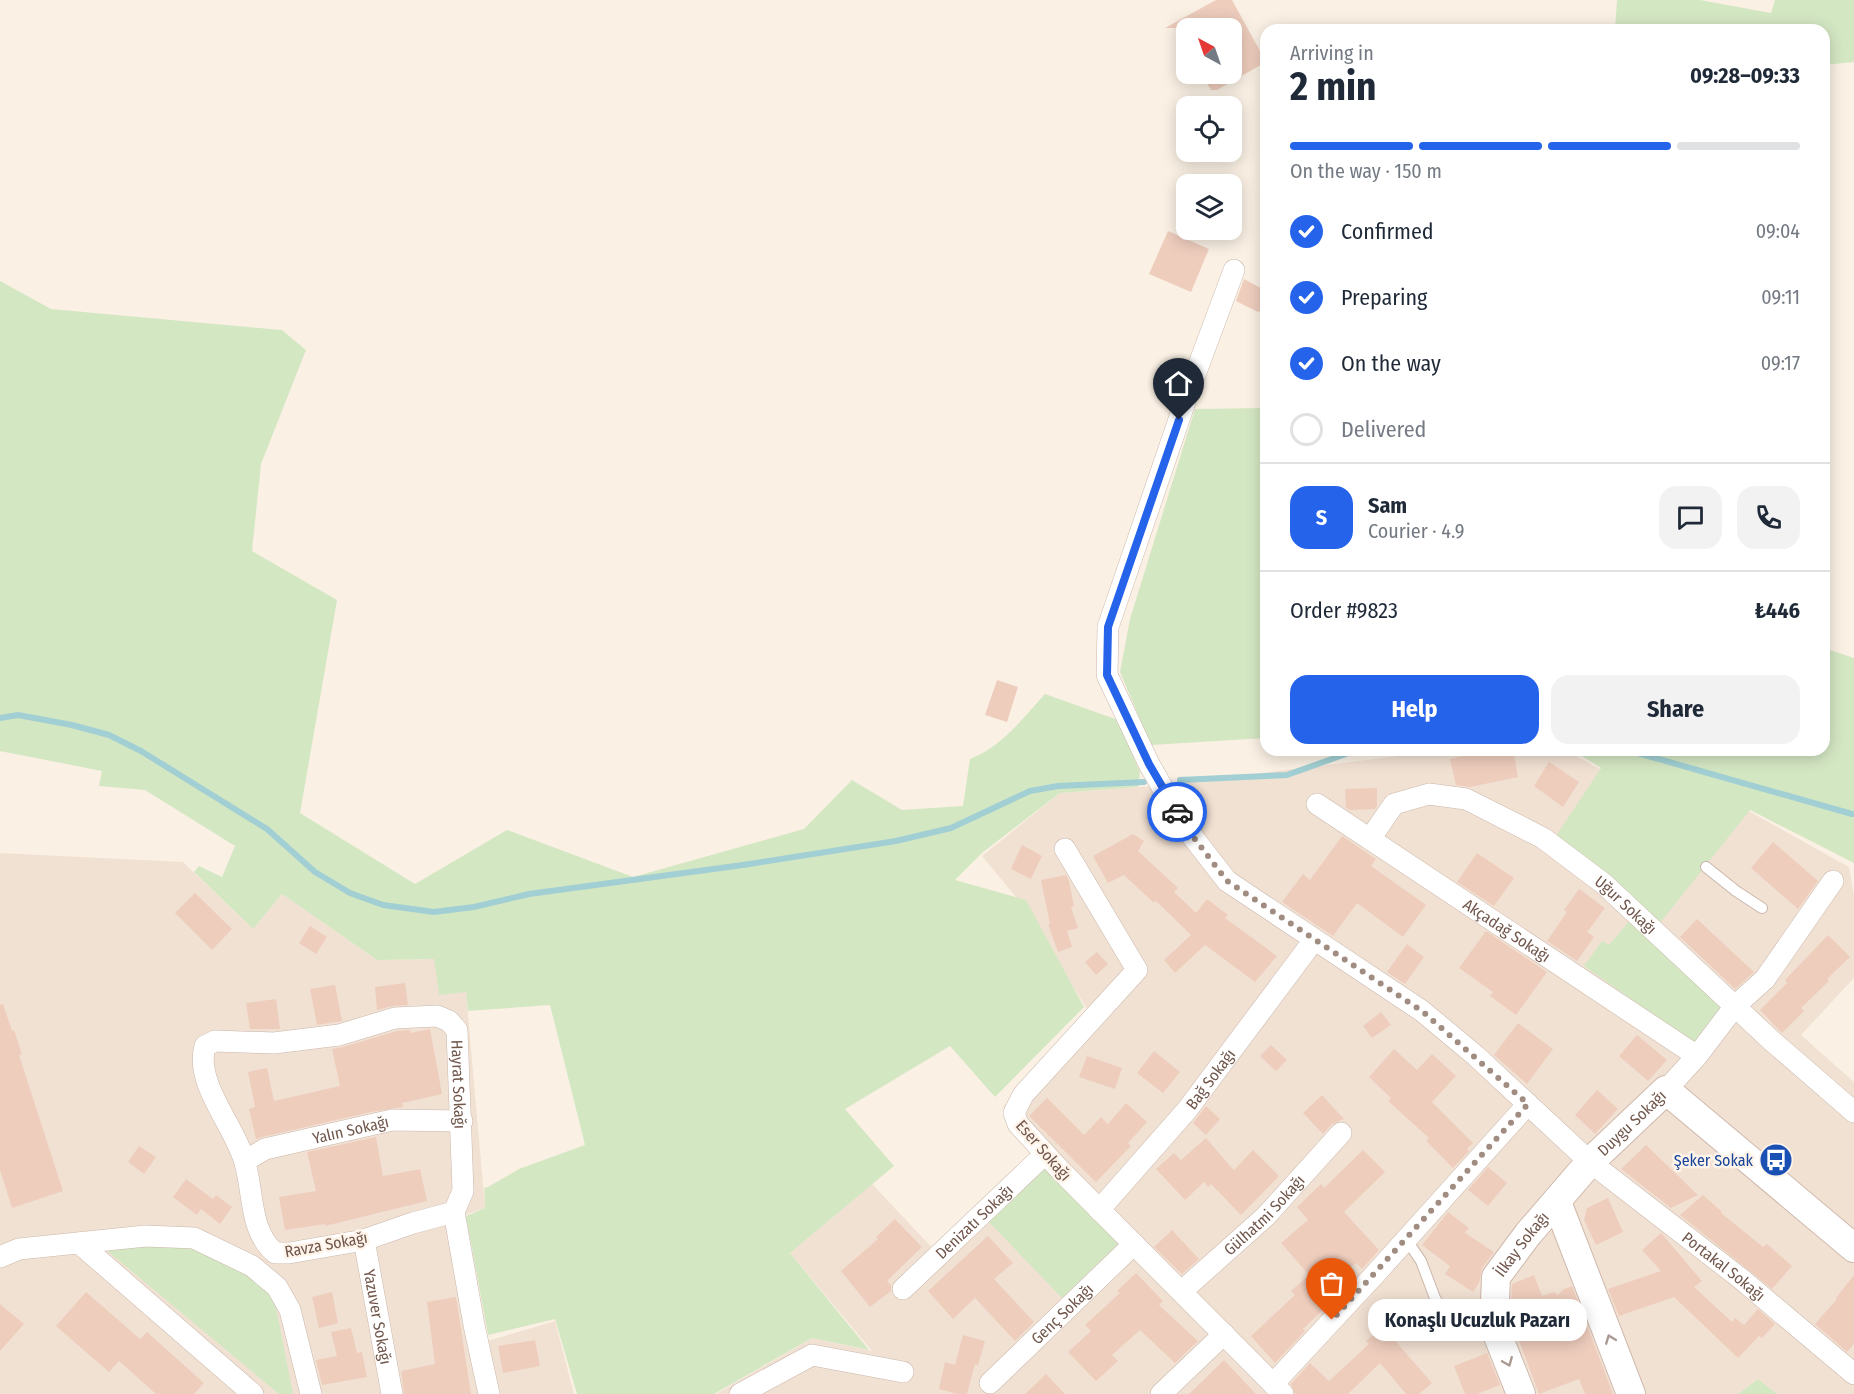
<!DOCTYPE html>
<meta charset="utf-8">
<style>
:root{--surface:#fff;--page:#f2f2f3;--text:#1f2937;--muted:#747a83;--line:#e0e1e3;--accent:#2563eb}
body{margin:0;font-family:"Fira Sans Condensed",sans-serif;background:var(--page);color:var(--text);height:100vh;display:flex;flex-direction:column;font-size:22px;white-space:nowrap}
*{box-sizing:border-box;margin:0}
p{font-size:20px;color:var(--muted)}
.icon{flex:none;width:33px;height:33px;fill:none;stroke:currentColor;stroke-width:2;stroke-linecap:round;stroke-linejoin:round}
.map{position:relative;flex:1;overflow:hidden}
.side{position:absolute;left:1260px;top:24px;width:570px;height:732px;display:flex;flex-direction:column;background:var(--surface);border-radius:18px;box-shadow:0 3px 15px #0003}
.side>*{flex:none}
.needle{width:39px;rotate:320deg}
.tools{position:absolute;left:1176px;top:18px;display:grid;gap:12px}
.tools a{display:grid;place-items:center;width:66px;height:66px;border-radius:12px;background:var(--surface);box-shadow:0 3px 15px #0003;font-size:30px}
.pin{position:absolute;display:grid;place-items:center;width:51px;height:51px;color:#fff;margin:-62px -26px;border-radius:50% 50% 50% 0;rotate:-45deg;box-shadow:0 0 6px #0007}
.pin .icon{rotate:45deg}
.courier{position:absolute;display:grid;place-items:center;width:60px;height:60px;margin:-30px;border:4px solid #2563eb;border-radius:50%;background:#fff;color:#222;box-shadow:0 2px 8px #0007}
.bubble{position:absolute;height:42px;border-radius:18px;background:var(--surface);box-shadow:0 3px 15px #0003;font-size:20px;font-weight:700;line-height:42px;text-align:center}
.overview em{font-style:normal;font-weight:700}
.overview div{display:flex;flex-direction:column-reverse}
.overview{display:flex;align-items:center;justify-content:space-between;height:102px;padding:0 30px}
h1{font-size:39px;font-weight:700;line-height:45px}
.bar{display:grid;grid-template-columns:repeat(4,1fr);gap:9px 6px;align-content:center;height:72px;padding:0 30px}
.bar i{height:8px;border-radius:4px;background:var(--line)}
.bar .on{background:var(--accent)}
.bar p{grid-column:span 4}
.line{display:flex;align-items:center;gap:15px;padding:0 30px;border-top:2px solid var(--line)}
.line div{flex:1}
.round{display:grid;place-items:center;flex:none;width:63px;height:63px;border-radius:18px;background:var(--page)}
ol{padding:0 30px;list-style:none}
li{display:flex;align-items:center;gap:18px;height:66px}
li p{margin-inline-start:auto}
li .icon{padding:6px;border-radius:50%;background:var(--accent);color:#fff;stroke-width:4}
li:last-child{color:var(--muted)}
li i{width:33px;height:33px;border:3px solid var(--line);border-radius:50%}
.cta{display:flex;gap:12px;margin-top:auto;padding:12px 30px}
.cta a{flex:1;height:69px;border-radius:18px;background:var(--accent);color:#fff;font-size:24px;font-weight:700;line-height:69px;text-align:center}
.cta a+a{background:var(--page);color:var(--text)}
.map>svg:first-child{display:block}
</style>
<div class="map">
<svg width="1854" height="1394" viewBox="0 0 1854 1394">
<rect width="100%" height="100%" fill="#faf0e4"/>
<path fill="#f1e1d3" d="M 1446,750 L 1565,750 L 1604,771 L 1745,809 L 1849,867 L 1854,896 L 1854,978 L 1801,1035 L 1854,1082 L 1854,1394 L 1777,1394 L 1758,1379 L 1738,1394 L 716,1394 L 812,1338 L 872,1351 L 790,1253 L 872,1184 L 937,1253 L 1046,1154 L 1003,1107 L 1090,1014 L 1022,904 L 982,856 L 1060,793 L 1167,785 Z
M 0,853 L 183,862 L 253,929 L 282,894 L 377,960 L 434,959 L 466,992 L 485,1208 L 464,1215 L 488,1341 L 555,1321 L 574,1394 L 0,1394 Z"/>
<path fill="#d4e7c3" d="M 1617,0 L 1700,0 L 1771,13 L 1775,0 L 1854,0 L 1854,62 L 1824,65 L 1824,30 L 1615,30 Z
M 0,281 L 51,309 L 282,330 L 306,350 L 261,464 L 252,551 L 337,600 L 300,813 L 415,884 L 507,830 L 633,877 L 804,829 L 852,780 L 902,810 L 963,806 L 970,759 C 1003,746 1022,719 1045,694 L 1118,720 L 1140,772 L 1138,787 L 1060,793 L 983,852 L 955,880 L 1026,900 L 1084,1007 L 995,1097 L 950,1046 L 845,1109 L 894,1166 L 790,1253 L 869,1350 L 812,1338 L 714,1394 L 577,1394 L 555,1319 L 488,1335 L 466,1216 L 485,1208 L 484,1188 L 488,1187 L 519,1169 L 585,1145 L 550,1005 L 468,1011 L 466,992 L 439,995 L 434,959 L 377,960 L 282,894 L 253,929 L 194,872 L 199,866 L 222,877 L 235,846 L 145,790 L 99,786 L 102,771 L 0,751 Z
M 1266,408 L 1266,738 L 1151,745 L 1120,672 L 1130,619 L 1195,409 Z
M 1824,648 L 1854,658 L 1854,863 L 1750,810 L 1660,923 L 1550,845 L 1601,768 L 1572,750 L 1824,750 Z
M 1631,919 L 1724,1005 L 1694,1043 L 1584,966 L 1602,941 L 1609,945 Z
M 1045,1166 L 1119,1243 L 1062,1298 L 988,1221 Z
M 192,1244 L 239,1268 L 274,1297 L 293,1394 L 279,1394 L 105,1249 L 116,1246 Z
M 1758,1379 L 1777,1394 L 1738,1394 Z"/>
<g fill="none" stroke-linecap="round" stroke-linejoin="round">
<path stroke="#a1cfd3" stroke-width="6" d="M 0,718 L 18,715 L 72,725 L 109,735 L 141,751 L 267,829 L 315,872 L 350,893 L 383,905 L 434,912 L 474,907 L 529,894 L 743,865 L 896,841 L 951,828 L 1030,791 L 1058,786 L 1144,782
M 1627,750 L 1852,814
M 1180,780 L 1287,775 L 1357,750"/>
</g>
<path fill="#eecdbd" d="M 1216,0 L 1232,0 L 1266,62 L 1217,90 L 1211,90 L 1201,74 L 1232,74 L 1232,28 L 1165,28 Z
M 1168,231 L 1209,249 L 1191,292 L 1149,274 Z
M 1244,279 L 1266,291 L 1266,314 L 1259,311 L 1258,312 L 1236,301 Z
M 997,680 L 1018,687 L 1007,722 L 985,715 Z
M 1490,750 L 1513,750 L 1518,777 L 1470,787 L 1456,785 L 1450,759 Z
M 1549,762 L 1579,782 L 1563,807 L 1534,786 Z
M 1377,788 L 1377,806 L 1375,809 L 1350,810 L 1346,808 L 1345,789 Z
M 1133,834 L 1144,841 L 1138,851 L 1178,888 L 1174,892 L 1196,913 L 1207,899 L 1228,915 L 1225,918 L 1277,956 L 1255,982 L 1205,945 L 1175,973 L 1164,960 L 1191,935 L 1156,901 L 1153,902 L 1124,875 L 1108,883 L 1093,856 Z
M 1342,836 L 1376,859 L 1371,866 L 1426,905 L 1403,937 L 1357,903 L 1333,936 L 1282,902 L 1303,874 L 1310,880 Z
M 1773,842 L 1818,881 L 1798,909 L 1751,868 Z
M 1022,845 L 1042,856 L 1031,879 L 1011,869 Z
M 1477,853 L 1514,878 L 1494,906 L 1457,882 Z
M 1066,875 L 1069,881 L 1074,906 L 1071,907 L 1078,928 L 1067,931 L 1072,947 L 1058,952 L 1048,924 L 1050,924 L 1041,880 Z
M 1579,889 L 1605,908 L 1587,932 L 1594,937 L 1577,961 L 1547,941 L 1567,912 L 1564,910 Z
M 195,893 L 232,929 L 212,950 L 175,913 Z
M 1697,919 L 1754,972 L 1735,989 L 1680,937 Z
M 310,926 L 327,937 L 316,954 L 299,943 Z
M 1486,931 L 1547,972 L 1516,1015 L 1490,996 L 1493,992 L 1459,968 Z
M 1828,935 L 1850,957 L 1827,979 L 1829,981 L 1801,1008 L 1804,1011 L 1782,1033 L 1760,1010 L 1787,983 L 1785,980 Z
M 1407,944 L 1424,957 L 1405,984 L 1387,972 Z
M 1097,952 L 1108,964 L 1096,975 L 1085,962 Z
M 405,983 L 408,1005 L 392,1006 L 377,1010 L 375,987 Z
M 335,985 L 342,1021 L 317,1025 L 310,989 Z
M 276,999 L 280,1029 L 250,1029 L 246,1003 Z
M 3,1004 L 12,1031 L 14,1030 L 22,1054 L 19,1055 L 63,1191 L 12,1208 L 0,1170 L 0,1005 Z
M 1381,1012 L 1391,1025 L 1372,1038 L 1363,1026 Z
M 1518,1023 L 1553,1049 L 1527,1084 L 1494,1055 Z
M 430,1029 L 442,1094 L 402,1103 L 403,1107 L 371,1112 L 262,1137 L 256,1139 L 249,1109 L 255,1107 L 248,1072 L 267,1068 L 274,1101 L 340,1086 L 332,1049 L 343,1047 L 397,1031 L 410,1030 L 410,1033 Z
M 1637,1035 L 1667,1060 L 1648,1081 L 1619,1056 Z
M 1271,1045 L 1287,1060 L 1276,1071 L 1260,1056 Z
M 1394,1049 L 1417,1070 L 1432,1054 L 1456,1076 L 1432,1102 L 1473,1143 L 1467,1149 L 1469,1151 L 1453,1168 L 1426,1141 L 1429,1138 L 1388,1101 L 1391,1098 L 1369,1077 Z
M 1154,1051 L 1180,1072 L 1163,1093 L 1137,1073 Z
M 1087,1056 L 1122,1068 L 1115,1089 L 1079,1077 Z
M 1597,1090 L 1618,1109 L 1595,1134 L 1575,1115 Z
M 1322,1095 L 1344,1119 L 1332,1124 L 1323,1134 L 1303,1113 Z
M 1047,1098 L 1084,1135 L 1101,1117 L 1108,1124 L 1126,1103 L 1147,1122 L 1128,1143 L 1131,1146 L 1096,1182 L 1029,1116 Z
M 1206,1106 L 1220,1119 L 1206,1135 L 1193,1123 Z
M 376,1137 L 383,1176 L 420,1169 L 427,1201 L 325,1226 L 325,1224 L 285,1230 L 279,1197 L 316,1191 L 307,1152 Z
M 1206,1138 L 1232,1168 L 1234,1170 L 1253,1150 L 1279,1176 L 1241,1215 L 1211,1184 L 1208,1187 L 1204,1182 L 1185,1200 L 1156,1169 L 1174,1153 L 1181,1160 Z
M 1646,1145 L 1698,1195 L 1671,1208 L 1621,1169 Z
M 139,1146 L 156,1157 L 144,1174 L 128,1162 Z
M 1363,1150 L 1385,1172 L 1344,1212 L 1379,1250 L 1362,1269 L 1356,1263 L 1324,1290 L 1333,1300 L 1303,1329 L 1305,1331 L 1275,1363 L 1251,1336 L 1295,1295 L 1291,1291 L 1309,1275 L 1281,1243 L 1308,1220 L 1297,1207 L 1321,1184 L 1324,1188 Z
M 1488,1167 L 1507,1183 L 1488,1206 L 1468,1190 Z
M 186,1179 L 213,1199 L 216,1195 L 232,1207 L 220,1224 L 201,1209 L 197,1215 L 173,1197 Z
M 1703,1195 L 1722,1212 L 1721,1213 L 1763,1247 L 1767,1244 L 1792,1266 L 1772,1289 L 1680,1215 Z
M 1608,1198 L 1623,1232 L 1596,1245 L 1584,1220 L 1587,1208 Z
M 1448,1212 L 1469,1228 L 1465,1233 L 1494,1252 L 1482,1268 L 1479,1283 L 1473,1292 L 1445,1274 L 1450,1266 L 1422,1245 Z
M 895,1219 L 922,1247 L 887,1281 L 891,1285 L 891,1291 L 870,1307 L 841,1271 L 878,1239 L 876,1237 Z
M 1172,1230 L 1199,1259 L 1182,1274 L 1154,1247 Z
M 1661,1233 L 1702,1281 L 1694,1287 L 1732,1322 L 1735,1318 L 1744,1325 L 1758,1309 L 1775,1324 L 1762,1338 L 1759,1336 L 1738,1358 L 1674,1297 L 1619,1316 L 1608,1289 L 1661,1271 L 1642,1250 Z
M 988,1236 L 1013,1263 L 994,1279 L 1034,1322 L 1015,1341 L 975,1298 L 953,1319 L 928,1291 Z
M 1136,1273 L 1163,1301 L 1159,1305 L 1198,1341 L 1175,1363 L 1140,1330 L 1112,1355 L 1118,1361 L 1096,1381 L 1068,1352 L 1091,1331 L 1085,1325 L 1120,1293 L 1117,1291 Z
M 1534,1275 L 1542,1296 L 1554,1292 L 1558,1295 L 1564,1289 L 1572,1286 L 1613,1394 L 1585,1394 L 1579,1379 L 1539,1394 L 1511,1319 L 1511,1315 L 1514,1314 L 1511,1307 L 1512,1284 Z
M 1854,1275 L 1854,1344 L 1847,1352 L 1815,1324 L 1837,1299 L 1836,1298 Z
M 86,1292 L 140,1339 L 147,1332 L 204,1383 L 194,1394 L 156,1394 L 119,1361 L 109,1372 L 56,1326 Z
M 332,1292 L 338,1323 L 319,1328 L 312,1297 Z
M 456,1297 L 471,1394 L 404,1394 L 401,1371 L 435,1364 L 427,1302 Z
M 0,1304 L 24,1324 L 0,1351 Z
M 1383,1327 L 1432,1383 L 1419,1394 L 1406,1394 L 1380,1363 L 1348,1394 L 1295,1394 L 1291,1384 L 1310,1363 L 1329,1381 L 1369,1344 L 1366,1341 Z
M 351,1328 L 357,1353 L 362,1352 L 367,1377 L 322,1385 L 316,1360 L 337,1356 L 331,1332 Z
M 963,1335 L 985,1341 L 978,1365 L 975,1364 L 967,1394 L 957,1394 L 939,1389 L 945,1362 L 955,1365 Z
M 535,1340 L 540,1366 L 503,1373 L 498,1346 Z
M 1487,1353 L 1500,1385 L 1477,1394 L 1465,1394 L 1454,1366 Z
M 1224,1360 L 1256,1394 L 1189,1394 Z
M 1046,1374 L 1065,1394 L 1025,1394 Z"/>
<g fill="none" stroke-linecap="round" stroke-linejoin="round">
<defs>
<path id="lane" d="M 1706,867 L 1736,891 L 1762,908
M 1406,1239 L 1421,1261 L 1435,1298 L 1444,1313"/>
<g id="street">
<path id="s1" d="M 1234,270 L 1186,399 L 1108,627 L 1107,675 L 1149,764 L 1185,827 L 1227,881 L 1422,1011 L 1476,1056 L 1590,1162 L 1740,1278 L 1854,1374"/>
<path id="s2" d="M 1317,804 L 1697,1056"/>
<path id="s3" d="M 1370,839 L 1394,804 L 1429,794 L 1466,799 L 1543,838 L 1604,884 L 1772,1041 L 1854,1112"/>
<path d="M 1065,849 L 1137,970 L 1023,1095 L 1014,1113 L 1018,1124 L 1061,1171 L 1283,1394"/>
<path d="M 1666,1090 L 1697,1056 L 1735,1006 L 1765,979 L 1833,881"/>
<path id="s4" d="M 245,1161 L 265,1149 L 392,1120 L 462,1121"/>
<path id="s5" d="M 1099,1210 L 1187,1110 L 1314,940"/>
<path id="s6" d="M 454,1212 L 413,1223 L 364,1240 L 289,1253 L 275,1253 C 249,1230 254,1194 245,1163 C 236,1127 194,1084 205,1046 L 215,1041 L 274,1043 L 339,1035 L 395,1018 L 437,1016 L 449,1021 L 457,1030 L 463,1191 L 454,1212 L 474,1325 L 489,1394"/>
<path id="s7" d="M 364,1240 L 392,1394"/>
<path d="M 79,1243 L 253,1394"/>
<path d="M 0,1257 L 19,1249 L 146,1236 L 194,1238 L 252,1266 L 277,1287 L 290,1310 L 311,1394"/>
<path id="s8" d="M 903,1289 L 1045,1154"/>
<path id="s9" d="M 1182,1291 L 1266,1216 L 1341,1133"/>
<path id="s10" d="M 990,1383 L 1134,1244"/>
<path d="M 1273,1384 L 1377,1272 L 1528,1104"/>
<path d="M 740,1394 L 812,1355 L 903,1372"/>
<path d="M 1161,1394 L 1224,1334"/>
</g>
<g id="secondary">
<path d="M 1557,1202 L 1631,1394"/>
<path id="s11" d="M 1521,1394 L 1494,1326 L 1496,1277 L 1528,1234 L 1590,1162 L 1666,1090 L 1854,1248"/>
</g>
</defs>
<use href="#lane" stroke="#cbb7ab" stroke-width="12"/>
<use href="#street" stroke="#cbb7ab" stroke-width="22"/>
<use href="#secondary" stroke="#d0b9ac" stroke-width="30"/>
<use href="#lane" stroke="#fff" stroke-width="10"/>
<use href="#street" stroke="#fff" stroke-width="21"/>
<use href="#secondary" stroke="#fff" stroke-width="28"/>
</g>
<defs><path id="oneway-chevron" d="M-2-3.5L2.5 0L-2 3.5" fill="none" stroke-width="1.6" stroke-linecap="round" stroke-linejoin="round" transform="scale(1.5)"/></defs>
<g stroke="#aa9a93">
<use href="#oneway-chevron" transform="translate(1610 1339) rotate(-111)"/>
<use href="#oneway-chevron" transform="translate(1508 1362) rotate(68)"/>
</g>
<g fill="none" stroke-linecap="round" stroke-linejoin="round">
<path stroke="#a18c81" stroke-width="6" stroke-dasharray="0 10.8" d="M 1177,812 L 1185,826 L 1227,881 L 1422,1011 L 1528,1104 L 1332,1320"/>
<path stroke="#2563eb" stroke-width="8" d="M 1177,812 L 1149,764 L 1107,675 L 1108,627 L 1179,420"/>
</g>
<defs>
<symbol id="bus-disc" viewBox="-11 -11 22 22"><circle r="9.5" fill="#1a4fb4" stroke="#fef4ea"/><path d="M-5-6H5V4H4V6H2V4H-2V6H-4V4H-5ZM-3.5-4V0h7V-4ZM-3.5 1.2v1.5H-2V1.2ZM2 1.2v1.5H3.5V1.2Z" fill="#fff"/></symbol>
</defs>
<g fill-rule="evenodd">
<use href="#bus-disc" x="1757" y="1141" width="38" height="38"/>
</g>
<g text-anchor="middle" stroke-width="5" stroke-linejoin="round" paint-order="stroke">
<g font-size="16" fill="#71564b" stroke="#fef4ea">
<text dy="6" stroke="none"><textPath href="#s3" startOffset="309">Uğur Sokağı</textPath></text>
<text dy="6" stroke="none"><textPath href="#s2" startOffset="228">Akçadağ Sokağı</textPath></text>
<text dy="6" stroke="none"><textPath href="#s5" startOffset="172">Bağ Sokağı</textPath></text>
<text dy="6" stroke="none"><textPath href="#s6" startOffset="723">Hayrat Sokağı</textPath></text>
<text dy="6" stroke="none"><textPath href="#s11" startOffset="328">Duygu Sokağı</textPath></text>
<text dy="6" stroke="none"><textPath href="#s4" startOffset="111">Yalın Sokağı</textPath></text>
<text transform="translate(1044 1150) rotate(49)" y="6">Eser Sokağı</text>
<text dy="6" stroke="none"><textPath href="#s9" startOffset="112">Gülhatmi Sokağı</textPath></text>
<text dy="6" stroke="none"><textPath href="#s8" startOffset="98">Denizatı Sokağı</textPath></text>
<text transform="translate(326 1244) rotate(-10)" y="6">Ravza Sokağı</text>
<text dy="6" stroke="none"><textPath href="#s11" startOffset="164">İlkay Sokağı</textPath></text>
<text dy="6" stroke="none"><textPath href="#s1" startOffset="1296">Portakal Sokağı</textPath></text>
<text dy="6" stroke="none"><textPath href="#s10" startOffset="100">Genç Sokağı</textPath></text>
<text dy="6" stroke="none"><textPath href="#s7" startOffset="78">Yazuver Sokağı</textPath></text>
</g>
<g font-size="16" fill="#164399" stroke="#fef4ea" text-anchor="end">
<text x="1753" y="1166">Şeker Sokak</text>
</g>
</g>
</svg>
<div class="tools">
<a><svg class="needle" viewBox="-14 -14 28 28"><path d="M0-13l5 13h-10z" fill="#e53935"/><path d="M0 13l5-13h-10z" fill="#747a83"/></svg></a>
<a><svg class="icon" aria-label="locate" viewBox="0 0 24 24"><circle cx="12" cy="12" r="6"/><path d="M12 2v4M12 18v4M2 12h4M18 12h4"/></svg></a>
<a><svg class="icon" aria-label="layers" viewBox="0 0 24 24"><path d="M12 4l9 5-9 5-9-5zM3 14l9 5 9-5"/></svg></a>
</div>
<div class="pin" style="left:1332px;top:1320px;background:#ea580c"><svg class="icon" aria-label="bag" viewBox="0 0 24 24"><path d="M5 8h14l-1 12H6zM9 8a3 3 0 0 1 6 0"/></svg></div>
<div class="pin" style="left:1179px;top:420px;background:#1f2937"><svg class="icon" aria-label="home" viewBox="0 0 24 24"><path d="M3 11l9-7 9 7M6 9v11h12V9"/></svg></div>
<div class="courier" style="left:1177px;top:812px"><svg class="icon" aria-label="car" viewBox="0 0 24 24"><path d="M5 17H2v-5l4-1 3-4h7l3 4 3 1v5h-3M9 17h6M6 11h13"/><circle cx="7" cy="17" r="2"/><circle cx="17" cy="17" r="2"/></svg></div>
<div class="bubble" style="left:1368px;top:1299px;width:219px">Konaşlı Ucuzluk Pazarı</div>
<section class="side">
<div class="overview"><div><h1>2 min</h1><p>Arriving in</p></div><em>09:28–09:33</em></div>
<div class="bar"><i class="on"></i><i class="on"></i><i class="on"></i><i></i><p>On the way · 150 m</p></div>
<ol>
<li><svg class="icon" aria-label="check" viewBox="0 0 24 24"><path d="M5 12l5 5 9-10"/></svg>Confirmed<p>09:04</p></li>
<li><svg class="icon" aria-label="check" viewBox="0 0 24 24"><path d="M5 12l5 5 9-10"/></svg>Preparing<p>09:11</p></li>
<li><svg class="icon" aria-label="check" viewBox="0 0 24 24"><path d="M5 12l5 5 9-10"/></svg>On the way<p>09:17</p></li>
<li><i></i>Delivered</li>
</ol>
<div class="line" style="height:108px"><b class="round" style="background:var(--accent);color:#fff">S</b><div><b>Sam</b><p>Courier · 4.9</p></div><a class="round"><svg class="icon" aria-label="chat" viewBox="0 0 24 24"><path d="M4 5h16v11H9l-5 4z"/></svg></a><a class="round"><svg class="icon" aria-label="phone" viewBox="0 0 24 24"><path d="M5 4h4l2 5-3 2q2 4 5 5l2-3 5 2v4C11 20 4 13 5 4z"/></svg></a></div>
<div class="line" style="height:78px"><div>Order #9823</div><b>₺446</b></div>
<div class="cta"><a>Help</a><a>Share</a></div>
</section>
</div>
